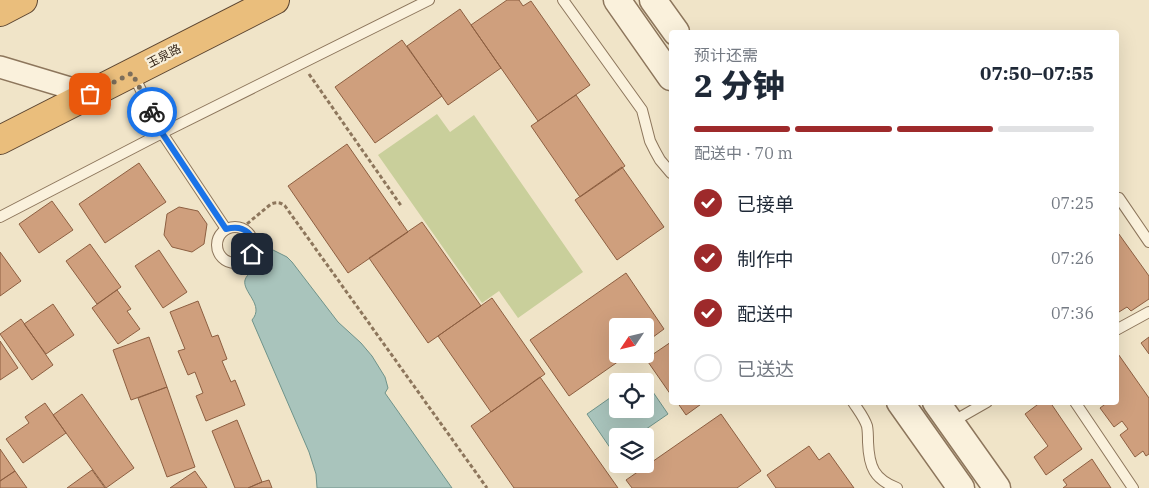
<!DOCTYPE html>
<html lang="zh">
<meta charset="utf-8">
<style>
:root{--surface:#fff;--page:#f2f2f3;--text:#1f2937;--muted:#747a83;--line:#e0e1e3;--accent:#9e2a2b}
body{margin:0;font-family:"IBM Plex Serif","Noto Sans SC",serif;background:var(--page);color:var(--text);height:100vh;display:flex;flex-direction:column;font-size:19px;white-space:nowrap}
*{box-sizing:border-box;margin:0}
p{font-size:16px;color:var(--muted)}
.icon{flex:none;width:28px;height:28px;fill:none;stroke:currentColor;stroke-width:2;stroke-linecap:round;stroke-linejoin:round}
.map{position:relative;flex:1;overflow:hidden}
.side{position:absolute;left:669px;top:30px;width:450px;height:375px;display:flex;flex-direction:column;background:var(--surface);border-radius:5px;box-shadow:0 5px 20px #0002}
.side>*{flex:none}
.needle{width:32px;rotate:235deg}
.fabs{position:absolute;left:609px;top:318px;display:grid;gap:10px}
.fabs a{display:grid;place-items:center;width:45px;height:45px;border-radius:5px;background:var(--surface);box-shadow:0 5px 20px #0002;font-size:25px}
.pin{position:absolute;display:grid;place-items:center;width:42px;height:42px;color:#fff;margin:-21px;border-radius:10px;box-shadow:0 2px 8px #0006}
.courier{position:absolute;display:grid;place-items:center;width:50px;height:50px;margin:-25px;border:4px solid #1a73e8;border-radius:50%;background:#fff;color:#222;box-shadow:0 1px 6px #0007}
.head em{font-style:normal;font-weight:800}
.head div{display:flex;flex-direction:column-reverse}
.head{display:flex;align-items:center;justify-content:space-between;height:85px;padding:0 25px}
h1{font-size:32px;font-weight:800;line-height:38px}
.bar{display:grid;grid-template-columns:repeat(4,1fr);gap:8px 5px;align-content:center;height:60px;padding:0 25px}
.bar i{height:6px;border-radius:4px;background:var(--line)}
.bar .active{background:var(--accent)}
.bar p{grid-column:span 4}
ol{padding:0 25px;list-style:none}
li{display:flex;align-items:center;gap:15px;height:55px}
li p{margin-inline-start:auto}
li .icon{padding:5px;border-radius:50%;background:var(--accent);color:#fff;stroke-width:4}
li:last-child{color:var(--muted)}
li i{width:28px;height:28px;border:2px solid var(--line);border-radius:50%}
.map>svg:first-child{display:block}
</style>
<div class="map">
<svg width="1149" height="488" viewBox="0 0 1149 488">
<rect width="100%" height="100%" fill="#f0e4c8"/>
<path fill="#c9cf9b" d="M 437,114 L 450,132 L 474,115 L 583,272 L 518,318 L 499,291 L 482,303 L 378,155 Z"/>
<path fill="#a9c4bc" stroke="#6f938a" d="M 271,249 L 287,257 L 292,262 L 338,322 L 361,343 L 372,356 L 385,377 L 388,388 L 385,393 L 452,488 L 317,488 L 316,474 L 309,452 L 252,320 C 265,305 242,292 245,280 C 247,273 257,269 259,262 C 262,254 262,250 271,249 Z
M 642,376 L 668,414 L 636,436 L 618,436 L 617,449 L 613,452 L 587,414 L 617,393 L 618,409 L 645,409 L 645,381 L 635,381 Z"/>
<path fill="#cf9f7d" stroke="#8d5f41" d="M 507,0 L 519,0 L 523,6 L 531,1 L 590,85 L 538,121 L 471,25 Z
M 460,9 L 501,68 L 448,105 L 407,46 Z
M 402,40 L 442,96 L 375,143 L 335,87 Z
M 576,95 L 625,166 L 580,197 L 531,126 Z
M 347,144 L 408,232 L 348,273 L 288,186 Z
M 139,163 L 166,202 L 105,243 L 79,204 Z
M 622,167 L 664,227 L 617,260 L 575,200 Z
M 52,201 L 73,230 L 39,253 L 19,224 Z
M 179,207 L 198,211 L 207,224 L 204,244 L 192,252 L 172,247 L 164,235 L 167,214 Z
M 422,222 L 481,306 L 428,343 L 369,258 Z
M 1116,230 L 1149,276 L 1149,299 L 1131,311 L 1127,307 L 1119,312 L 1116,308 Z
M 90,244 L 121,287 L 97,304 L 66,261 Z
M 159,250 L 187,292 L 163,308 L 135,266 Z
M 0,252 L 21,281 L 0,296 Z
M 626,273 L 664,329 L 645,343 L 645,326 L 618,326 L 618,354 L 629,354 L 569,396 L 530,340 Z
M 117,290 L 131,309 L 127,311 L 140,329 L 118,344 L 92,308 Z
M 492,298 L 545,374 L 491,412 L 438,336 Z
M 198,301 L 212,337 L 218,335 L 227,359 L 222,361 L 231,382 L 235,380 L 245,405 L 206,421 L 196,396 L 203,393 L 195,372 L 188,375 L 178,351 L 185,349 L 170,312 Z
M 53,304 L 74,335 L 46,354 L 24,324 Z
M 21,319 L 53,365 L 32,380 L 0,334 Z
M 149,337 L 167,387 L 131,400 L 113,350 Z
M 1149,337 L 1149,354 L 1141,343 Z
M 0,341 L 18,368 L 0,380 Z
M 671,342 L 671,395 L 646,359 Z
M 1116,351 L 1149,398 L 1149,454 L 1146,456 L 1143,451 L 1135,457 L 1120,435 L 1128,429 L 1122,421 L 1114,427 L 1100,408 L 1108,402 L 1116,402 Z
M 540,377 L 618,488 L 514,488 L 471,426 Z
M 167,387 L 195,467 L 167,477 L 138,398 Z
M 82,394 L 134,468 L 106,488 L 53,415 Z
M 677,402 L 704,402 L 686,415 Z
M 1041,402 L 1050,402 L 1082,449 L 1046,475 L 1034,457 L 1048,446 L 1025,414 Z
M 45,403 L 66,433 L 23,463 L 6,439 L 29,423 L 25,417 Z
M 721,414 L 761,471 L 737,488 L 632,488 L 626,480 Z
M 237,420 L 262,482 L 248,488 L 235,488 L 212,431 Z
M 809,446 L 819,460 L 829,453 L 854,488 L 776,488 L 767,475 Z
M 0,449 L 15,471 L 0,481 Z
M 1092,459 L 1111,488 L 1063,488 L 1067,485 L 1063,480 Z
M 92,470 L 105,488 L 67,488 Z
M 15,471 L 27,488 L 0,488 L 0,481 Z
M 195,471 L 207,488 L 170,488 Z
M 269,480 L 272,488 L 248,488 L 262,482 Z"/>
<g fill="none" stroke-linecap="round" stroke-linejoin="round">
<defs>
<path id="service" d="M 563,0 L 642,110 L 650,141 L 655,151 L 660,160 L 671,173
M 133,74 L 162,133 L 226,229
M 1119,198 L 1149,242
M 0,217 L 162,133 L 429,0
M217 245a18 18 0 1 1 36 0a18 18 0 1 1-36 0Z
M 1116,330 L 1149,312
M 853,402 C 858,410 864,417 867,426 C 868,431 868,437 868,442 C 869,467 874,479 897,488
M 1075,402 L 1133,488
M 952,422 L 987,402"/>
<path id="minor" d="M 0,67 L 90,94"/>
<path id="tertiary" d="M 617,0 L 671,77
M 653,0 L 676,32
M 900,402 L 961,488
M 936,402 L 997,488"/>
<path id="trunk" d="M 0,12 L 23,0
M 0,140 L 275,0"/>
</defs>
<use href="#service" stroke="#8d765c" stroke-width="12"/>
<use href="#minor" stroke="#8d765c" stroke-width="24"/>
<use href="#tertiary" stroke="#8d765c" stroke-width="29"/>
<use href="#trunk" stroke="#5b4430" stroke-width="30"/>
<path stroke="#8d765c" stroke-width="3" stroke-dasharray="4 2.5" stroke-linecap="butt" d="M 309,74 L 402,207
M 242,228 L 271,204 C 277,202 280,202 285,206 L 487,488"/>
<use href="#service" stroke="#faf1dc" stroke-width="10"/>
<use href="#minor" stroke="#faf1dc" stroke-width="21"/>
<use href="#tertiary" stroke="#faf1dc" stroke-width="26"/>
<use href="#trunk" stroke="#eabe7c" stroke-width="28"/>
</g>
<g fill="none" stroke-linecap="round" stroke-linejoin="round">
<path stroke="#7c6e5b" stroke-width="5" stroke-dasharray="0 9" d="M 90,94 L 132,73 L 152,112"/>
<path stroke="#1a73e8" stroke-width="6" d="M 152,112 L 162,133 L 226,229 C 245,224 257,235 252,254"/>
</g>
<g text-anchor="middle" stroke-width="4.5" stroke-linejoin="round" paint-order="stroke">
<g font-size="12" fill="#3d2e20" stroke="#f7eed8">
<text transform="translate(164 56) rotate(-27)" y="4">玉泉路</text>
</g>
</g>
</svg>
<div class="fabs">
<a><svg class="needle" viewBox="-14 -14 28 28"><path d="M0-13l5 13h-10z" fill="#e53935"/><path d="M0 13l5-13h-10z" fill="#747a83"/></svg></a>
<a><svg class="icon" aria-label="locate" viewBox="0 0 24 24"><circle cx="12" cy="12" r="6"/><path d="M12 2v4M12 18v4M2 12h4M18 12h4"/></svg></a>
<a><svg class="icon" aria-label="layers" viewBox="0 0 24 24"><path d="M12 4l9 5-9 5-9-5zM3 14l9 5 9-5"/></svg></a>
</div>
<div class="pin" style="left:90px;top:94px;background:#ea580c"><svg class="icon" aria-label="bag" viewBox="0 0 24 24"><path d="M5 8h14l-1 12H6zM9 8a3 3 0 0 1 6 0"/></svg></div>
<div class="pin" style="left:252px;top:254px;background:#1f2937"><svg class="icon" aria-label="home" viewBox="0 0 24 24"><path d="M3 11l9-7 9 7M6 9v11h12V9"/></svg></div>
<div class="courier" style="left:152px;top:112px"><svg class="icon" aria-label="bike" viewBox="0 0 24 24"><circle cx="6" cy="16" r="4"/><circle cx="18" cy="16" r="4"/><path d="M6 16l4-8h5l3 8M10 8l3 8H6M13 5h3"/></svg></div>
<section class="side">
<div class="head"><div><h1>2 分钟</h1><p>预计还需</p></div><em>07:50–07:55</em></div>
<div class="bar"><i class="active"></i><i class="active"></i><i class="active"></i><i></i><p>配送中 · 70 m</p></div>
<ol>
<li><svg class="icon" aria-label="check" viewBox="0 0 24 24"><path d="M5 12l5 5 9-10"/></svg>已接单<p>07:25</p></li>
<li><svg class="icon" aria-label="check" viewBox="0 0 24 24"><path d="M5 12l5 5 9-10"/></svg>制作中<p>07:26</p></li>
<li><svg class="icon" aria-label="check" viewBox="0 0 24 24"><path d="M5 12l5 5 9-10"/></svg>配送中<p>07:36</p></li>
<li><i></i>已送达</li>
</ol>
</section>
</div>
